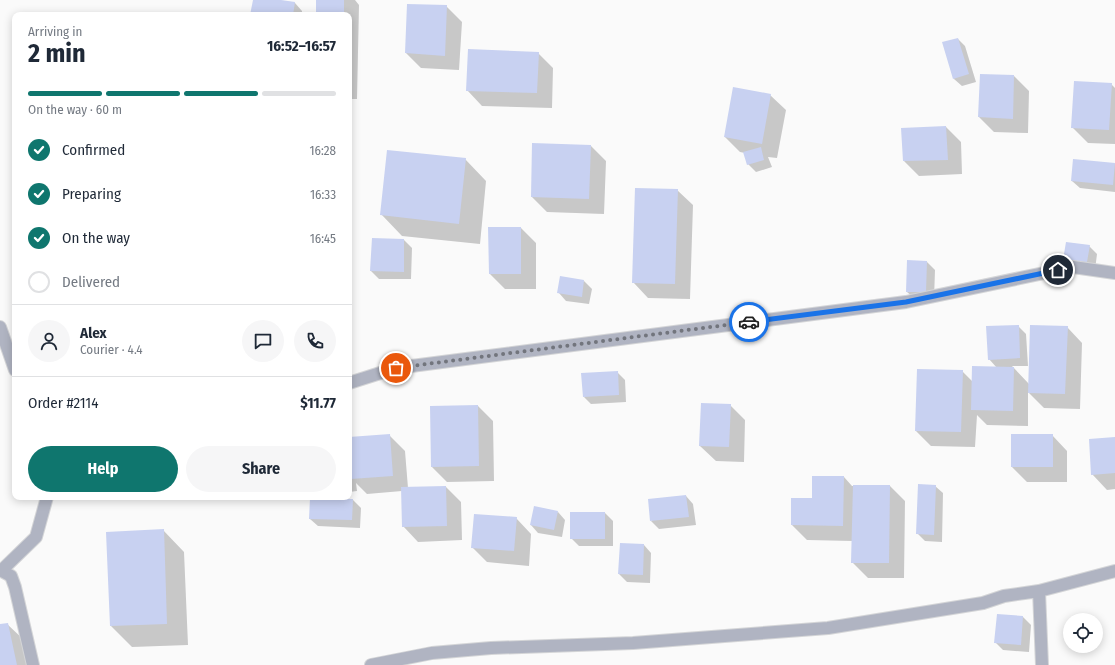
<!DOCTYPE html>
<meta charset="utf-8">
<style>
:root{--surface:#fff;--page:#f6f6f7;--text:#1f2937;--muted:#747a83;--line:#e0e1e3;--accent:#0f766e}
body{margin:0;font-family:"Fira Sans Condensed",sans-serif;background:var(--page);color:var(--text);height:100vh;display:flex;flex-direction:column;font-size:15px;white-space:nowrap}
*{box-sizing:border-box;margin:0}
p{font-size:13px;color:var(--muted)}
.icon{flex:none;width:22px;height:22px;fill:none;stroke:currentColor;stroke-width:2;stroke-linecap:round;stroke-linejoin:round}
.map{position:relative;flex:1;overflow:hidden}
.sheet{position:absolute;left:12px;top:12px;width:340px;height:488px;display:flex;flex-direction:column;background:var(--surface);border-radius:8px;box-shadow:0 2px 10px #0003}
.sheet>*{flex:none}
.buttons{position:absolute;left:1063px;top:613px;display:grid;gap:8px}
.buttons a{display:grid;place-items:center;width:40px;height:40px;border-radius:50%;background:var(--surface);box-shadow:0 2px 10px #0003;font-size:20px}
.pin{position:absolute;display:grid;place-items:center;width:34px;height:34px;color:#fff;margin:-17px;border:2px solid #fff;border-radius:50%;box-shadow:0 1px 4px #0007}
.courier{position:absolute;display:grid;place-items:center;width:40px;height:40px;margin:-20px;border:3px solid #1a73e8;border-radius:50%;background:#fff;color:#222;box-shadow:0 1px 5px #0007}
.summary em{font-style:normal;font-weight:700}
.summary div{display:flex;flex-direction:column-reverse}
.summary{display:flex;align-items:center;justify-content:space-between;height:68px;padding:0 16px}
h1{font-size:26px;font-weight:700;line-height:30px}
.bar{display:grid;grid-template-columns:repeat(4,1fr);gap:6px 4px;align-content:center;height:48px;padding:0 16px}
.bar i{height:5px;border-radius:3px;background:var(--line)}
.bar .on{background:var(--accent)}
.bar p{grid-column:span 4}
.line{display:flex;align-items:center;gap:10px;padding:0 16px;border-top:1px solid var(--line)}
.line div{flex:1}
.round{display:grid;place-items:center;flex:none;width:42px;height:42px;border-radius:21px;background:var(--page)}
ol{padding:0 16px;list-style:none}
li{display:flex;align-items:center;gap:12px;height:44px}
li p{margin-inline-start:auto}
li .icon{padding:4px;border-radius:50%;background:var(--accent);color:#fff;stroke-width:4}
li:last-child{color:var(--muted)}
li i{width:22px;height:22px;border:2px solid var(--line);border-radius:50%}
.primary-button{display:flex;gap:8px;margin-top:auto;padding:8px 16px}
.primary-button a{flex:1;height:46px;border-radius:24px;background:var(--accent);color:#fff;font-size:16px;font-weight:700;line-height:46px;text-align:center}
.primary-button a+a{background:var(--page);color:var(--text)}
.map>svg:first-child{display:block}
</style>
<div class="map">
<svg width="1115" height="665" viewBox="0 0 1115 665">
<rect width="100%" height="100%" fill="#fafafa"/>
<path fill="#0003" d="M 254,0 L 274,0 L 295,3 L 302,11 L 302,15 L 251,15 Z
M 317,0 L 355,0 L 359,5 L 357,99 L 349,99 L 349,15 L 317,15 Z
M 446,6 L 462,22 L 459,70 L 421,68 L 406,53 Z
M 958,39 L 965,46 L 976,82 L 962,86 L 954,79 Z
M 538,53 L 553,68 L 552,108 L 482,106 L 467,90 Z
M 1014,76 L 1029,91 L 1028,133 L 994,132 L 979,117 Z
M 1111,84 L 1115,88 L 1115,144 L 1088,143 L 1072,127 Z
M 770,95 L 786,110 L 777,158 L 768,157 L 772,167 L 756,172 L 748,164 L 745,153 L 740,152 L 725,137 Z
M 946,127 L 961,142 L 962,174 L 919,176 L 904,161 Z
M 591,146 L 606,161 L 604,214 L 547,212 L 532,197 Z
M 465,159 L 486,181 L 480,244 L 402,236 L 381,214 Z
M 1074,160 L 1115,164 L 1115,192 L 1080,188 L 1072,181 Z
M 677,190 L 693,205 L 690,299 L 648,298 L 633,282 Z
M 489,228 L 521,228 L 536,243 L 536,289 L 505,289 L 490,274 Z
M 404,240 L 412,248 L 411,279 L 379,279 L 371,271 Z
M 1089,246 L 1097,254 L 1095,270 L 1072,267 L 1064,259 Z
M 927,262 L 935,270 L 934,299 L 915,299 L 907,292 Z
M 584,281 L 592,289 L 589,304 L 566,301 L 559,293 Z
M 1018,326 L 1026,334 L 1028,366 L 1012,366 L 1029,384 L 1067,327 L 1082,343 L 1080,409 L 1044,408 L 1028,392 L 1028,426 L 987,425 L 977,415 L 975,447 L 931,446 L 916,431 L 962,371 L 972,381 L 997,368 L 989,359 Z
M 617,372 L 625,380 L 626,402 L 591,404 L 584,397 Z
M 730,405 L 745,420 L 744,462 L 716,461 L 700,446 Z
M 478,406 L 493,421 L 494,481 L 447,482 L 432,467 Z
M 389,435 L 405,451 L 408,488 L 446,487 L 461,502 L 462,540 L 418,542 L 403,526 L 402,491 L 367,494 L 356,483 L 357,491 L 349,492 L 349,438 Z
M 1052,435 L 1067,451 L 1067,482 L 1027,482 L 1012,467 Z
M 1115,438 L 1115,489 L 1107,490 L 1092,474 Z
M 813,477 L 844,477 L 852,486 L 890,486 L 905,501 L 904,578 L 868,578 L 852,562 L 853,541 L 807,540 L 792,525 L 813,499 Z
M 935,486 L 943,493 L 942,542 L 925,541 L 917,533 Z
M 686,496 L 693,504 L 696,525 L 659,529 L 651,521 Z
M 353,500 L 361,508 L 360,528 L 318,526 L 310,519 Z
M 558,512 L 565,520 L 562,537 L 538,533 L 531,525 Z
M 605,513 L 613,521 L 613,546 L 579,546 L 571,538 Z
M 516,518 L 531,534 L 529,566 L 487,562 L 472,547 Z
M 163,530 L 184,552 L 188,645 L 132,647 L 111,626 Z
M 644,545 L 651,553 L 650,583 L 627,582 L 619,574 Z
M 998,615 L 1023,617 L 1031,625 L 1029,652 L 1003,650 L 995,642 Z
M 7,624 L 23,639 L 28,665 L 0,665 L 0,625 Z"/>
<path fill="#c8d1f1" d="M 253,0 L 281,0 L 295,2 L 293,15 L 250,15 Z
M 316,0 L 344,0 L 344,15 L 316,15 Z
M 407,4 L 447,5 L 445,56 L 405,53 Z
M 958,38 L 969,74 L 953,79 L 942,42 Z
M 468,49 L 539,52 L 537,93 L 466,91 Z
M 980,74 L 1014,75 L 1013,119 L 978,117 Z
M 1074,81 L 1112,83 L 1109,130 L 1071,128 Z
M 733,87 L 771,94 L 762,144 L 724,137 Z
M 946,126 L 948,160 L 903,161 L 901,128 Z
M 532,143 L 591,145 L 589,199 L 531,197 Z
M 761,147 L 764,160 L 747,165 L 743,152 Z
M 387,150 L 466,158 L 459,224 L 380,215 Z
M 1073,159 L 1115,163 L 1113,185 L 1071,181 Z
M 635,188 L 678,189 L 675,284 L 632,283 Z
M 488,227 L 521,227 L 521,274 L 489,274 Z
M 372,238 L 404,239 L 404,272 L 370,271 Z
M 1066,242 L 1090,245 L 1087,262 L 1063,260 Z
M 907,260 L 927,261 L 926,292 L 906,292 Z
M 560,276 L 584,280 L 582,297 L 557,293 Z
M 1019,325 L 1020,358 L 988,360 L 986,326 Z
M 1030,325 L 1068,326 L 1065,394 L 1028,393 Z
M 972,366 L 1014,367 L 1013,411 L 971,410 Z
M 917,369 L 963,370 L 961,432 L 915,431 Z
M 618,371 L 619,395 L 583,397 L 581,373 Z
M 701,403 L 731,404 L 729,447 L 699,446 Z
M 478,405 L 479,466 L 431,467 L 430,406 Z
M 390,434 L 393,476 L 351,479 L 349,437 Z
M 1011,434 L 1053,434 L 1053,467 L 1011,467 Z
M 1115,437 L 1115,473 L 1091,475 L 1089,439 Z
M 812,476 L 844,476 L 843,526 L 791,525 L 791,498 L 812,498 Z
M 918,484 L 936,485 L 934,535 L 916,534 Z
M 853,485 L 890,485 L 889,563 L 851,563 Z
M 446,486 L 447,526 L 402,527 L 401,487 Z
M 686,495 L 689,517 L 650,521 L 648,499 Z
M 310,498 L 353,499 L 352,520 L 309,519 Z
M 534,506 L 558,511 L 554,530 L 530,525 Z
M 570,512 L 605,512 L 605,539 L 570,539 Z
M 474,514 L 517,517 L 514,551 L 471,548 Z
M 164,529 L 167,624 L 110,626 L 106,532 Z
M 620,543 L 644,544 L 643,575 L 618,574 Z
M 997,614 L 1023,616 L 1021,645 L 994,643 Z
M 8,623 L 17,665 L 0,665 L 0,624 Z"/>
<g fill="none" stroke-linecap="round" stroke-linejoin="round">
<defs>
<path id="minor" d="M 0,327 L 15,370
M 349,383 L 396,368 L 906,302 L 1073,267 L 1115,273
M 0,570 L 11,576 L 15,587 L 33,665
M 2,570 L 36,537 L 47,497
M 1039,591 L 1115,571
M 371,665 L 432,653 L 491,648 L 633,643 L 828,628 L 983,603 L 1004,596 L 1039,591 L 1042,665"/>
</defs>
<use href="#minor" stroke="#d4d5d7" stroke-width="14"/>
<use href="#minor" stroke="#b0b4c2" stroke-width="12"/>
</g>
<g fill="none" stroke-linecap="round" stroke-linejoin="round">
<path stroke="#72757d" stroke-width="4" stroke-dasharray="0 7.2" d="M 396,368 L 749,322"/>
<path stroke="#1a73e8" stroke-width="5" d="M 749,322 L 906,302 L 1058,270"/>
</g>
</svg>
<div class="buttons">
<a><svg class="icon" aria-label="locate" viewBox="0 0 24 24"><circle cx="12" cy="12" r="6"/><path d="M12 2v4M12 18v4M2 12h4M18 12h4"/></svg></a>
</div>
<div class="pin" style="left:396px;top:368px;background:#ea580c"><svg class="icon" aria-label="bag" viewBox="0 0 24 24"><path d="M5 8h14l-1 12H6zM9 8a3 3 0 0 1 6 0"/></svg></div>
<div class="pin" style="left:1058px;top:270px;background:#1f2937"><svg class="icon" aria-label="home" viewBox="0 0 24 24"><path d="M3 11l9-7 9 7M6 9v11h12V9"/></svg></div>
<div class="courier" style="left:749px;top:322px"><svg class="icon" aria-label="car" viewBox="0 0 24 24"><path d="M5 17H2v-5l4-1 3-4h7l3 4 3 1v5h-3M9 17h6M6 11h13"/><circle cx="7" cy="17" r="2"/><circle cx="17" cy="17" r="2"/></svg></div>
<section class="sheet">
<div class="summary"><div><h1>2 min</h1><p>Arriving in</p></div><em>16:52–16:57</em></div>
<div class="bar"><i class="on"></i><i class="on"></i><i class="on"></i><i></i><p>On the way · 60 m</p></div>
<ol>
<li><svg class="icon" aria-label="check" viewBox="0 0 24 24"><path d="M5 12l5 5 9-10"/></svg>Confirmed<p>16:28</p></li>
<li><svg class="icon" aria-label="check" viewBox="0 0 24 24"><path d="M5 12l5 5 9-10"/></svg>Preparing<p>16:33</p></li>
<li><svg class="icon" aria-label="check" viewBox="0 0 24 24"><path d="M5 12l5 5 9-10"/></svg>On the way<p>16:45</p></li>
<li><i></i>Delivered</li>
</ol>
<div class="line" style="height:72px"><a class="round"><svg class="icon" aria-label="person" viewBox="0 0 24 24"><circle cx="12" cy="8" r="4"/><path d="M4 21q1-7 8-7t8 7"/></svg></a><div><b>Alex</b><p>Courier · 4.4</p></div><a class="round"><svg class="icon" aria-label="chat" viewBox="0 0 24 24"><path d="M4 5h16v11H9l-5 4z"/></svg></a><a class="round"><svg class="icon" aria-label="phone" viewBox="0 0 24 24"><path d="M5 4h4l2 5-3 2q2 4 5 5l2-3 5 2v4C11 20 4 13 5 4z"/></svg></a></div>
<div class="line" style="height:52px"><div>Order #2114</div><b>$11.77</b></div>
<div class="primary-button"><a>Help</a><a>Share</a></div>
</section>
</div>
